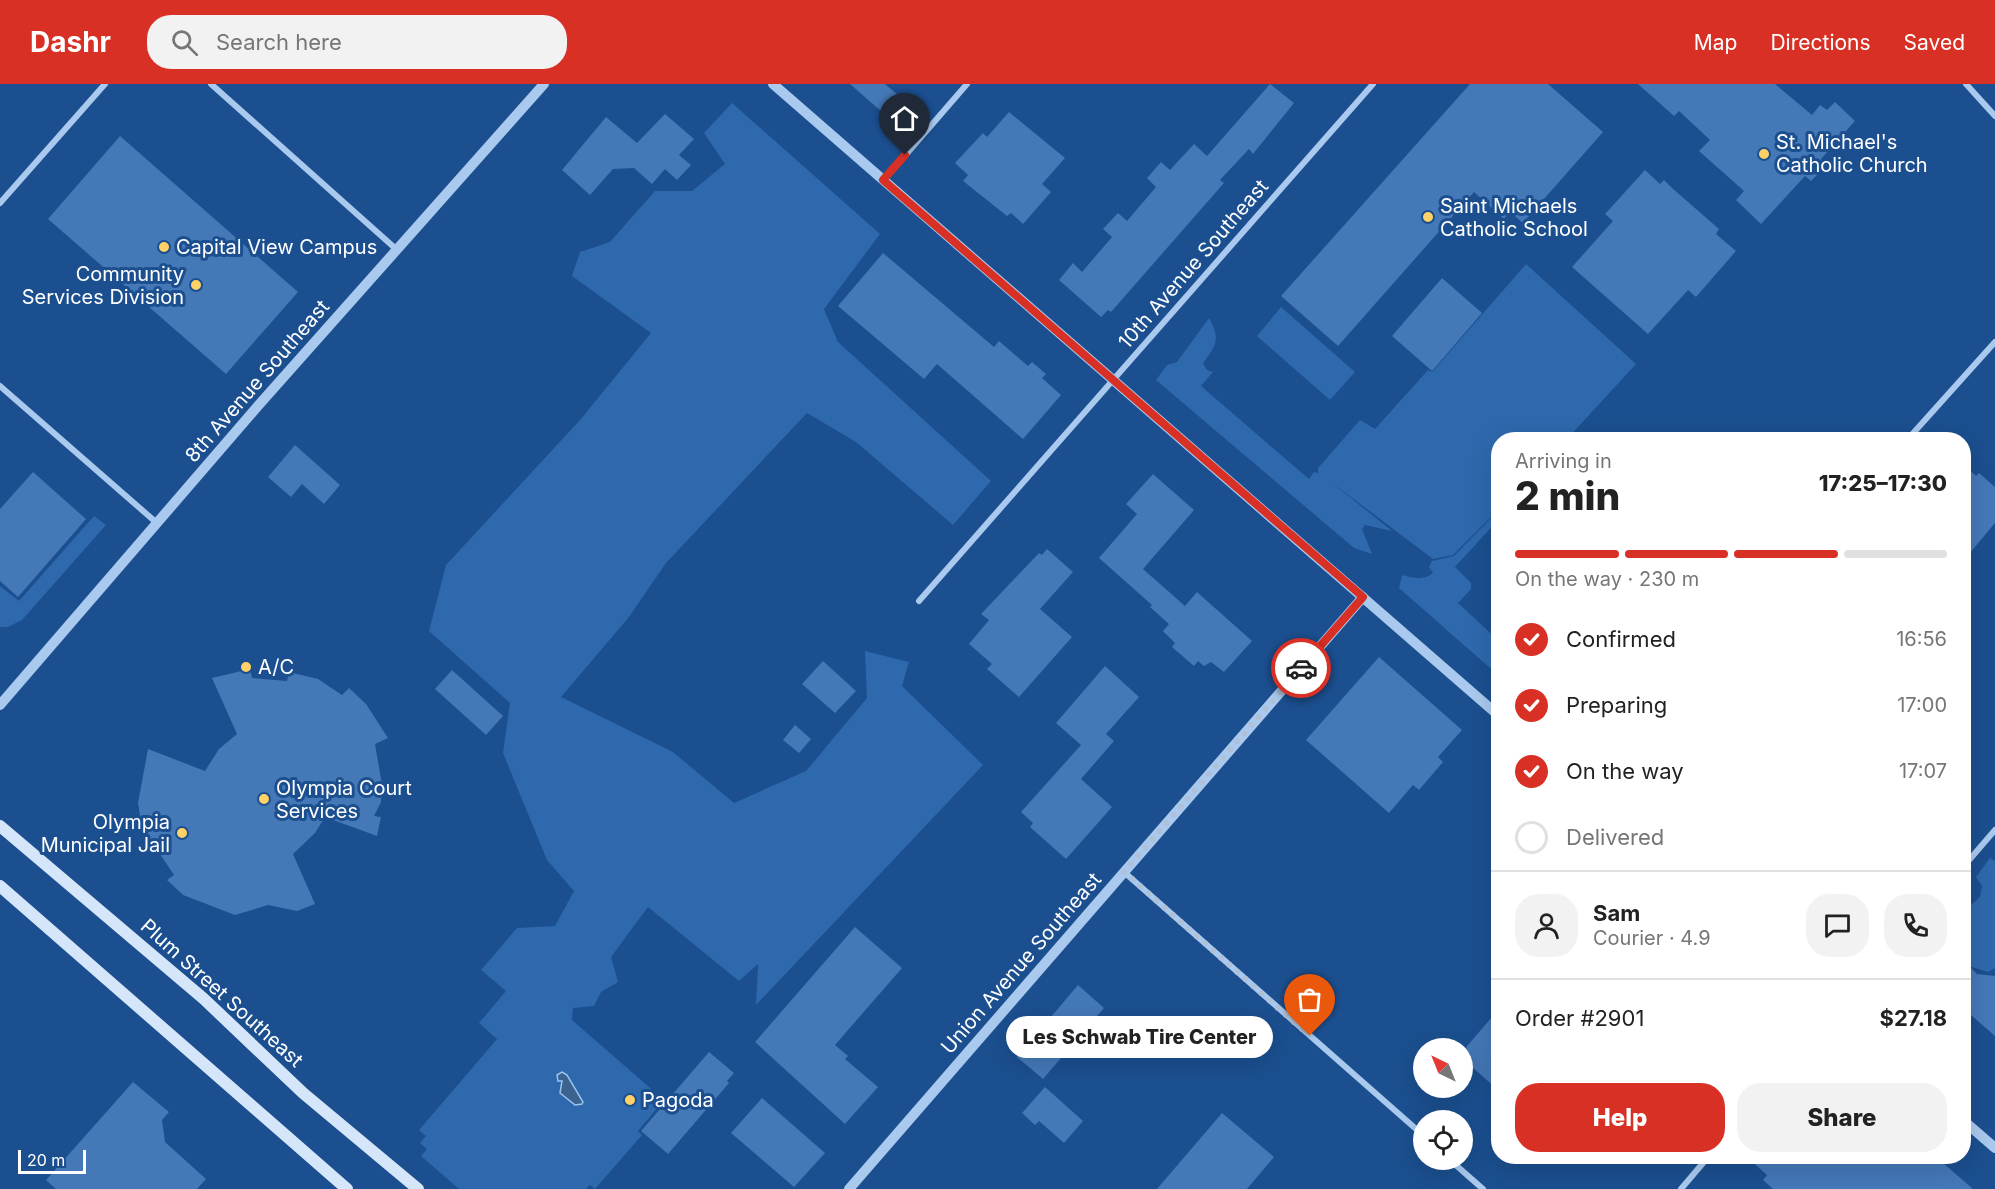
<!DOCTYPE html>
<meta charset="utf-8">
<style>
:root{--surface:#fff;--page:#f2f2f2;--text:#222;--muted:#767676;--line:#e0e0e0;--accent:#d93025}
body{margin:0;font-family:Inter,sans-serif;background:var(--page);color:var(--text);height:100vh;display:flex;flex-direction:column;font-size:22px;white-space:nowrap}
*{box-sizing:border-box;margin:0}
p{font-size:20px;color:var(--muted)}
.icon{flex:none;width:33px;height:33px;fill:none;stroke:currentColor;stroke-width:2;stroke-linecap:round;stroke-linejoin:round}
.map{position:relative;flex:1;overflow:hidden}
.details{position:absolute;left:1491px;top:348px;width:480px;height:732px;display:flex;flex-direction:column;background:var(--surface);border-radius:24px;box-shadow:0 6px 24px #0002}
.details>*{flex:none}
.needle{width:39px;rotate:317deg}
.fabs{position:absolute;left:1413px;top:954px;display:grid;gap:12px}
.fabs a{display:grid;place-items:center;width:60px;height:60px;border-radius:50%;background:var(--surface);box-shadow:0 6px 24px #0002;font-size:30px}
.scale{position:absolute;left:18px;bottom:15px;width:68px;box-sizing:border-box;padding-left:6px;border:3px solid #fff;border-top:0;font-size:16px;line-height:21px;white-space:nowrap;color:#fff;-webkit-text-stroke:4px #1b4f8f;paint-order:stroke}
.pin{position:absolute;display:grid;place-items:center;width:51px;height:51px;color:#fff;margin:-62px -26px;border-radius:50% 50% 50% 0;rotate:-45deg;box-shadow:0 0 6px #0007}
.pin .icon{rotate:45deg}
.courier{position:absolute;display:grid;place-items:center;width:60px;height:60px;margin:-30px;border:4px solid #d93025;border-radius:50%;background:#fff;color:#222;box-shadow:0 2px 8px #0007}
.bubble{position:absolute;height:42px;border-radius:21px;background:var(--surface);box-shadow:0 6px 24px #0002;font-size:20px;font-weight:800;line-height:42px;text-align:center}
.head em{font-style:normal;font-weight:800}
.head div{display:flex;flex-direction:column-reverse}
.head{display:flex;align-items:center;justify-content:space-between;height:102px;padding:0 24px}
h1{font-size:39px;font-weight:800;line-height:45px}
.bar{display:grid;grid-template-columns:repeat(4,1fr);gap:9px 6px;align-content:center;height:72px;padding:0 24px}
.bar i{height:8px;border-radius:4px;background:var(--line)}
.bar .selected{background:var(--accent)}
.bar p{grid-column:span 4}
.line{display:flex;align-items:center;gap:15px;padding:0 24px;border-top:2px solid var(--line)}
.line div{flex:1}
.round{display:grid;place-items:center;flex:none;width:63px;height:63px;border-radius:24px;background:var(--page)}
ol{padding:0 24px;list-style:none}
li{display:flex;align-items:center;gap:18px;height:66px}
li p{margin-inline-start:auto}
li .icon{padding:6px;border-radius:50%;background:var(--accent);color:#fff;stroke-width:4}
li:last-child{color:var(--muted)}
li i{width:33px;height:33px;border:3px solid var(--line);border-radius:50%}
.cta{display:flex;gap:12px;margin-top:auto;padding:12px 24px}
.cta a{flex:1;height:69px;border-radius:24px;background:var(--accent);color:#fff;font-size:24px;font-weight:800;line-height:69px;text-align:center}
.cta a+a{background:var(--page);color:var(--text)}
header{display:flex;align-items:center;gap:36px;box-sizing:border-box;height:84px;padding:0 30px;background:var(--accent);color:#fff}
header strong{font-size:28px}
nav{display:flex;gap:33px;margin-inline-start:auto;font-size:21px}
.search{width:420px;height:54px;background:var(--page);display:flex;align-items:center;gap:15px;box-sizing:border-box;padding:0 21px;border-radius:24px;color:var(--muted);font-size:22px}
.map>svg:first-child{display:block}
</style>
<header>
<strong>Dashr</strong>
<div class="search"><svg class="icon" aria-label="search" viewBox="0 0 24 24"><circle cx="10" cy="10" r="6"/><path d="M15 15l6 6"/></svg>Search here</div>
<nav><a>Map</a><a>Directions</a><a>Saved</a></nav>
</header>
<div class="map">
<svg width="1995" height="1105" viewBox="0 0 1995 1105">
<rect width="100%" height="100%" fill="#1b4f8f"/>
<path fill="#2e69ad" d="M 732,19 L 880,150 L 824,225 L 838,258 L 991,397 L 953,441 L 856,358 L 807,329 L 666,479 L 629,533 L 561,613 L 673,668 L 734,719 L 806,687 L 867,614 L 865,567 L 909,578 L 902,602 L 983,681 L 756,921 L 758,880 L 739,897 L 648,823 L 611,873 L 618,898 L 601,908 L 594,922 L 573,924 L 572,936 L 664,1016 L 638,1047 L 642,1051 L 595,1105 L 590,1101 L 586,1105 L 459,1105 L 421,1072 L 427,1065 L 420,1059 L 426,1052 L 419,1046 L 497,955 L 479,939 L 506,907 L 481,886 L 517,844 L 555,842 L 574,807 L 547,776 L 503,669 L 510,619 L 429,547 L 446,481 L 580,336 L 651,249 L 572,192 L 580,168 L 610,158 L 655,107 L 692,107 L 725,80 L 704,49 Z
M 1526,180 L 1636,280 L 1567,355 L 1498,356 L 1498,426 L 1453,471 L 1433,475 L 1331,398 L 1392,447 L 1365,441 L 1362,445 L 1372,470 L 1354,464 L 1156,296 L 1167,281 L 1177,278 L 1209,234 C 1221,255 1216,262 1203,279 L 1207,286 L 1213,288 L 1201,302 L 1309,395 L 1314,388 L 1318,389 L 1318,384 L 1360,336 L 1375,345 L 1428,286 L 1432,288 Z
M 1281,223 L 1355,288 L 1330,316 L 1257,252 Z
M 1498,427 L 1498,436 L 1455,483 L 1471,499 L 1471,505 L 1458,519 L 1498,556 L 1498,591 L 1399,504 L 1402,491 C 1414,494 1423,497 1433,489 L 1429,483 L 1432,477 L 1454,472 Z
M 94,432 L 106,441 L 22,536 L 8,543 L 0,543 L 0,502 L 19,517 Z
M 1990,774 L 1995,777 L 1995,884 L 1988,888 L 1969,882 L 1964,876 L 1964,827 L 1980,813 L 1982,802 L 1976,793 Z"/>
<path fill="#3c6290" stroke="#9cc4f0" stroke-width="1.5" d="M 562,988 L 567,991 L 583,1018 L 582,1020 L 575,1021 L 560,1009 L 562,997 L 558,997 L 557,991 Z"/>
<path fill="#4478b7" d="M 850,0 L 885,0 L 898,11 L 882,28 Z
M 1270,0 L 1294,19 L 1253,70 L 1249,65 L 1220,96 L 1224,99 L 1111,228 L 1108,226 L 1101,233 L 1059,196 L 1073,179 L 1082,188 L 1112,153 L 1103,145 L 1118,129 L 1127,137 L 1156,103 L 1147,94 L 1161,78 L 1170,86 L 1194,60 L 1207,72 Z
M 1470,0 L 1548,0 L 1603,48 L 1523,139 L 1510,128 L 1504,135 L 1474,108 L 1338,262 L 1281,212 Z
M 1638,0 L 1775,0 L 1812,31 L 1820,21 L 1827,26 L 1835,18 L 1855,37 L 1821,75 L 1827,80 L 1819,89 L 1811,97 L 1805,92 L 1761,140 L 1736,116 L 1744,107 L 1699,67 L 1710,56 L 1679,27 L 1674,32 Z
M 1009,28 L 1065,74 L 1042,100 L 1051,108 L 1023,140 L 1011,129 L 1007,132 L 963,97 L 968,91 L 955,79 L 983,49 L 987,53 Z
M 665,30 L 694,55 L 679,71 L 691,81 L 677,96 L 665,85 L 652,100 L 634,84 L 613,85 L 590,111 L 562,86 L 606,33 L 637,59 Z
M 120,52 L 298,208 L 226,290 L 48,135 Z
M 1645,86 L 1660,100 L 1664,96 L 1672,104 L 1719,145 L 1716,150 L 1736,167 L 1696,213 L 1688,206 L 1648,250 L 1572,183 L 1613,137 L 1605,130 Z
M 883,169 L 994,263 L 999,257 L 1028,282 L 1032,278 L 1046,290 L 1042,294 L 1061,311 L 1023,355 L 937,280 L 924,295 L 838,222 Z
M 1442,194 L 1482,229 L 1432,287 L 1392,252 Z
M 295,361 L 340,401 L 324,420 L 302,400 L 291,413 L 268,393 Z
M 1964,381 L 1976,392 L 1979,389 L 1995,403 L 1995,439 L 1964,476 Z
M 33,388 L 86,435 L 18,513 L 0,497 L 0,425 Z
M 1153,390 L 1194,426 L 1143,485 L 1185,522 L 1197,508 L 1252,557 L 1224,588 L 1211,578 L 1204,582 L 1198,577 L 1194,582 L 1172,563 L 1175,559 L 1163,547 L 1169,540 L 1150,523 L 1152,521 L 1099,474 L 1137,430 L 1126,420 Z
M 1047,465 L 1073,488 L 1040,525 L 1072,553 L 1019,613 L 987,585 L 992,580 L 969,560 L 989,536 L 981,530 L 1039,469 L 1042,471 Z
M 1379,573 L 1462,646 L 1438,673 L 1443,678 L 1419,706 L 1413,701 L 1389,729 L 1306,656 Z
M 823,577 L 856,607 L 835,629 L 802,600 Z
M 1105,582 L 1139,613 L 1106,650 L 1114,657 L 1081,695 L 1112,723 L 1066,775 L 1030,743 L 1033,739 L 1021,728 L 1081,661 L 1056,639 Z
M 250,585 L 252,594 L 287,597 L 289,588 L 318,595 L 342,611 L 349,604 L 366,620 L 388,654 L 375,660 L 382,701 L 381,718 L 374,732 L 381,733 L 377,752 L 325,733 L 315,749 L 293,770 L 315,820 L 297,827 L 268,821 L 235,831 L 183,811 L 167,796 L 174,791 L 154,761 L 150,763 L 143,750 L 138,719 L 148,665 L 205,687 L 219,665 L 237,650 L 212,594 Z
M 452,586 L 503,632 L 486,651 L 435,605 Z
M 795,641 L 811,655 L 799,669 L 783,656 Z
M 855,843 L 902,884 L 835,961 L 848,972 L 845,975 L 878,1003 L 845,1040 L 755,958 Z
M 1964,877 L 1977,890 L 1995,892 L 1995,952 L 1964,925 Z
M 1078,901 L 1104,924 L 1043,995 L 1017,973 Z
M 1498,926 L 1498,1006 L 1462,974 L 1462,968 Z
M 709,968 L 734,989 L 727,997 L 729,999 L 668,1070 L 641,1047 Z
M 133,998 L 169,1028 L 162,1036 L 165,1058 L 206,1095 L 197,1105 L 56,1105 L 46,1096 Z
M 1045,1003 L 1083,1037 L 1064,1059 L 1039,1037 L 1035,1041 L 1022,1029 Z
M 762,1014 L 825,1069 L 794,1103 L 731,1049 Z
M 1222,1029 L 1274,1073 L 1247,1105 L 1157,1105 Z
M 1746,1072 L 1935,1072 L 1973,1105 L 1773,1105 L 1763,1096 L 1767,1091 Z"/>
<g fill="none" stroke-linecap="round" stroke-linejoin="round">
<path stroke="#a9c9ee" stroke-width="6" d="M 211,0 L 396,165
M 1966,0 L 1995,32
M 883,97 L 967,0
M 0,119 L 105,0
M 0,302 L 158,440
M 1907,356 L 1995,258
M 919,517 L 1373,0
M 1964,782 L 1995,746
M 1124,788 L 1424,1052
M 1450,1076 L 1483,1105
M 1681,1105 L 1709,1072"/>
<path stroke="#a9c9ee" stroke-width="10" d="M 773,0 L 1498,631
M 0,621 L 257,323 L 544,0
M 1964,1037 L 1995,1064
M 849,1105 L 1363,513"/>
<path stroke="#d6e6fa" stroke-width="12" d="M 0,742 L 204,915 L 303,1009 L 418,1105
M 0,802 L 347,1105"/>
</g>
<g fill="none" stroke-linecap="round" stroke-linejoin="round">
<path stroke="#afc1d8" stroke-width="6" stroke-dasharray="0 10.8" d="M 1301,584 L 1124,788 L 1310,952"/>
<path stroke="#d93025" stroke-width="8" d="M 905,71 L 883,96 L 1363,513 L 1301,584"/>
</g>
<g fill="#ffd166" stroke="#1b4f8f" stroke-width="2">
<circle cx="1764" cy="70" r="6"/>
<circle cx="1428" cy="133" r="6"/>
<circle cx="164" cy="163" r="6"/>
<circle cx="196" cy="201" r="6"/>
<circle cx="246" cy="583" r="6"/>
<circle cx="264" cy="715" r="6"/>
<circle cx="182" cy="749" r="6"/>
<circle cx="630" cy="1016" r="6"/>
</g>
<g text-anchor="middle" stroke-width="6" stroke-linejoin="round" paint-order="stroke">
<g font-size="20" fill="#fff" stroke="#1b4f8f" text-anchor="start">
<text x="1776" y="65">St. Michael's<tspan x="1776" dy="23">Catholic Church</tspan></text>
<text x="1440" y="129">Saint Michaels<tspan x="1440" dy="23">Catholic School</tspan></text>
<text x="176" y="170">Capital View Campus</text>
<text x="184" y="197" text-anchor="end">Community<tspan x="184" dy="23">Services Division</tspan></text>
<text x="258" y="590">A/C</text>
<text x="276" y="711">Olympia Court<tspan x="276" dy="23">Services</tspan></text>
<text x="170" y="745" text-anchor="end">Olympia<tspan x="170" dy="23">Municipal Jail</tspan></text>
<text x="642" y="1023">Pagoda</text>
</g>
<g font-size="20" fill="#fff" stroke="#1b4f8f">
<text transform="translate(1193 180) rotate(-49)" y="7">10th Avenue Southeast</text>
<text transform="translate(257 297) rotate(-49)" y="7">8th Avenue Southeast</text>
<text transform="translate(1021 879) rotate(-49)" y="7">Union Avenue Southeast</text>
<text transform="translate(222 909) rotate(42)" y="7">Plum Street Southeast</text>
</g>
</g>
</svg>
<div class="fabs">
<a><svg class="needle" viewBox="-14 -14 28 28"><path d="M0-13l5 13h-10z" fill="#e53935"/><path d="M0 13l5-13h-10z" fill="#767676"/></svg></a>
<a><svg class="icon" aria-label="locate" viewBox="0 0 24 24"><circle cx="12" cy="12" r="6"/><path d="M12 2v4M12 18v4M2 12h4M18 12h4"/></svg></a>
</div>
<div class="scale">20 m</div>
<div class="pin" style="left:1310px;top:952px;background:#ea580c"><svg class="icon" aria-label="bag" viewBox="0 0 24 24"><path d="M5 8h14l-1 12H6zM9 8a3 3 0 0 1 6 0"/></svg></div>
<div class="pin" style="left:905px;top:71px;background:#1f2937"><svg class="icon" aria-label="home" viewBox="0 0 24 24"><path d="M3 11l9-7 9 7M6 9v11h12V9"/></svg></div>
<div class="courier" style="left:1301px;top:584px"><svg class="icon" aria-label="car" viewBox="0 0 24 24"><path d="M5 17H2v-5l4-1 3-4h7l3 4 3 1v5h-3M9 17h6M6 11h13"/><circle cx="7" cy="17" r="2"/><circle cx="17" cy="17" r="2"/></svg></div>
<div class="bubble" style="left:1006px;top:932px;width:267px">Les Schwab Tire Center</div>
<section class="details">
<div class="head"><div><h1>2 min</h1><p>Arriving in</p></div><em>17:25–17:30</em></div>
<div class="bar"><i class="selected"></i><i class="selected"></i><i class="selected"></i><i></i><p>On the way · 230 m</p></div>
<ol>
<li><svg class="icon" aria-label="check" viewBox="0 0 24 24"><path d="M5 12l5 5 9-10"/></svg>Confirmed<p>16:56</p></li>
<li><svg class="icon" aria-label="check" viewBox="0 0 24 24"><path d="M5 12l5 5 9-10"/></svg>Preparing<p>17:00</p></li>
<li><svg class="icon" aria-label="check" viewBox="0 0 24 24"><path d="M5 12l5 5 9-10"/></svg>On the way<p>17:07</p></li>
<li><i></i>Delivered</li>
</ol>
<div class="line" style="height:108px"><a class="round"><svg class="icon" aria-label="person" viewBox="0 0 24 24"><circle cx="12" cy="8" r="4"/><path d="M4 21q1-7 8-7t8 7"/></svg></a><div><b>Sam</b><p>Courier · 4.9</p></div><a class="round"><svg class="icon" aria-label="chat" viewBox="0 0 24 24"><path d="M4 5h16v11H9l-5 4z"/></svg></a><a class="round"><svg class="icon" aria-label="phone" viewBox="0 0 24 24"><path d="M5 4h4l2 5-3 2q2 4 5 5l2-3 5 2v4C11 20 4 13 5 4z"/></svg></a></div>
<div class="line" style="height:78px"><div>Order #2901</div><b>$27.18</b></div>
<div class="cta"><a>Help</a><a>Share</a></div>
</section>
</div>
